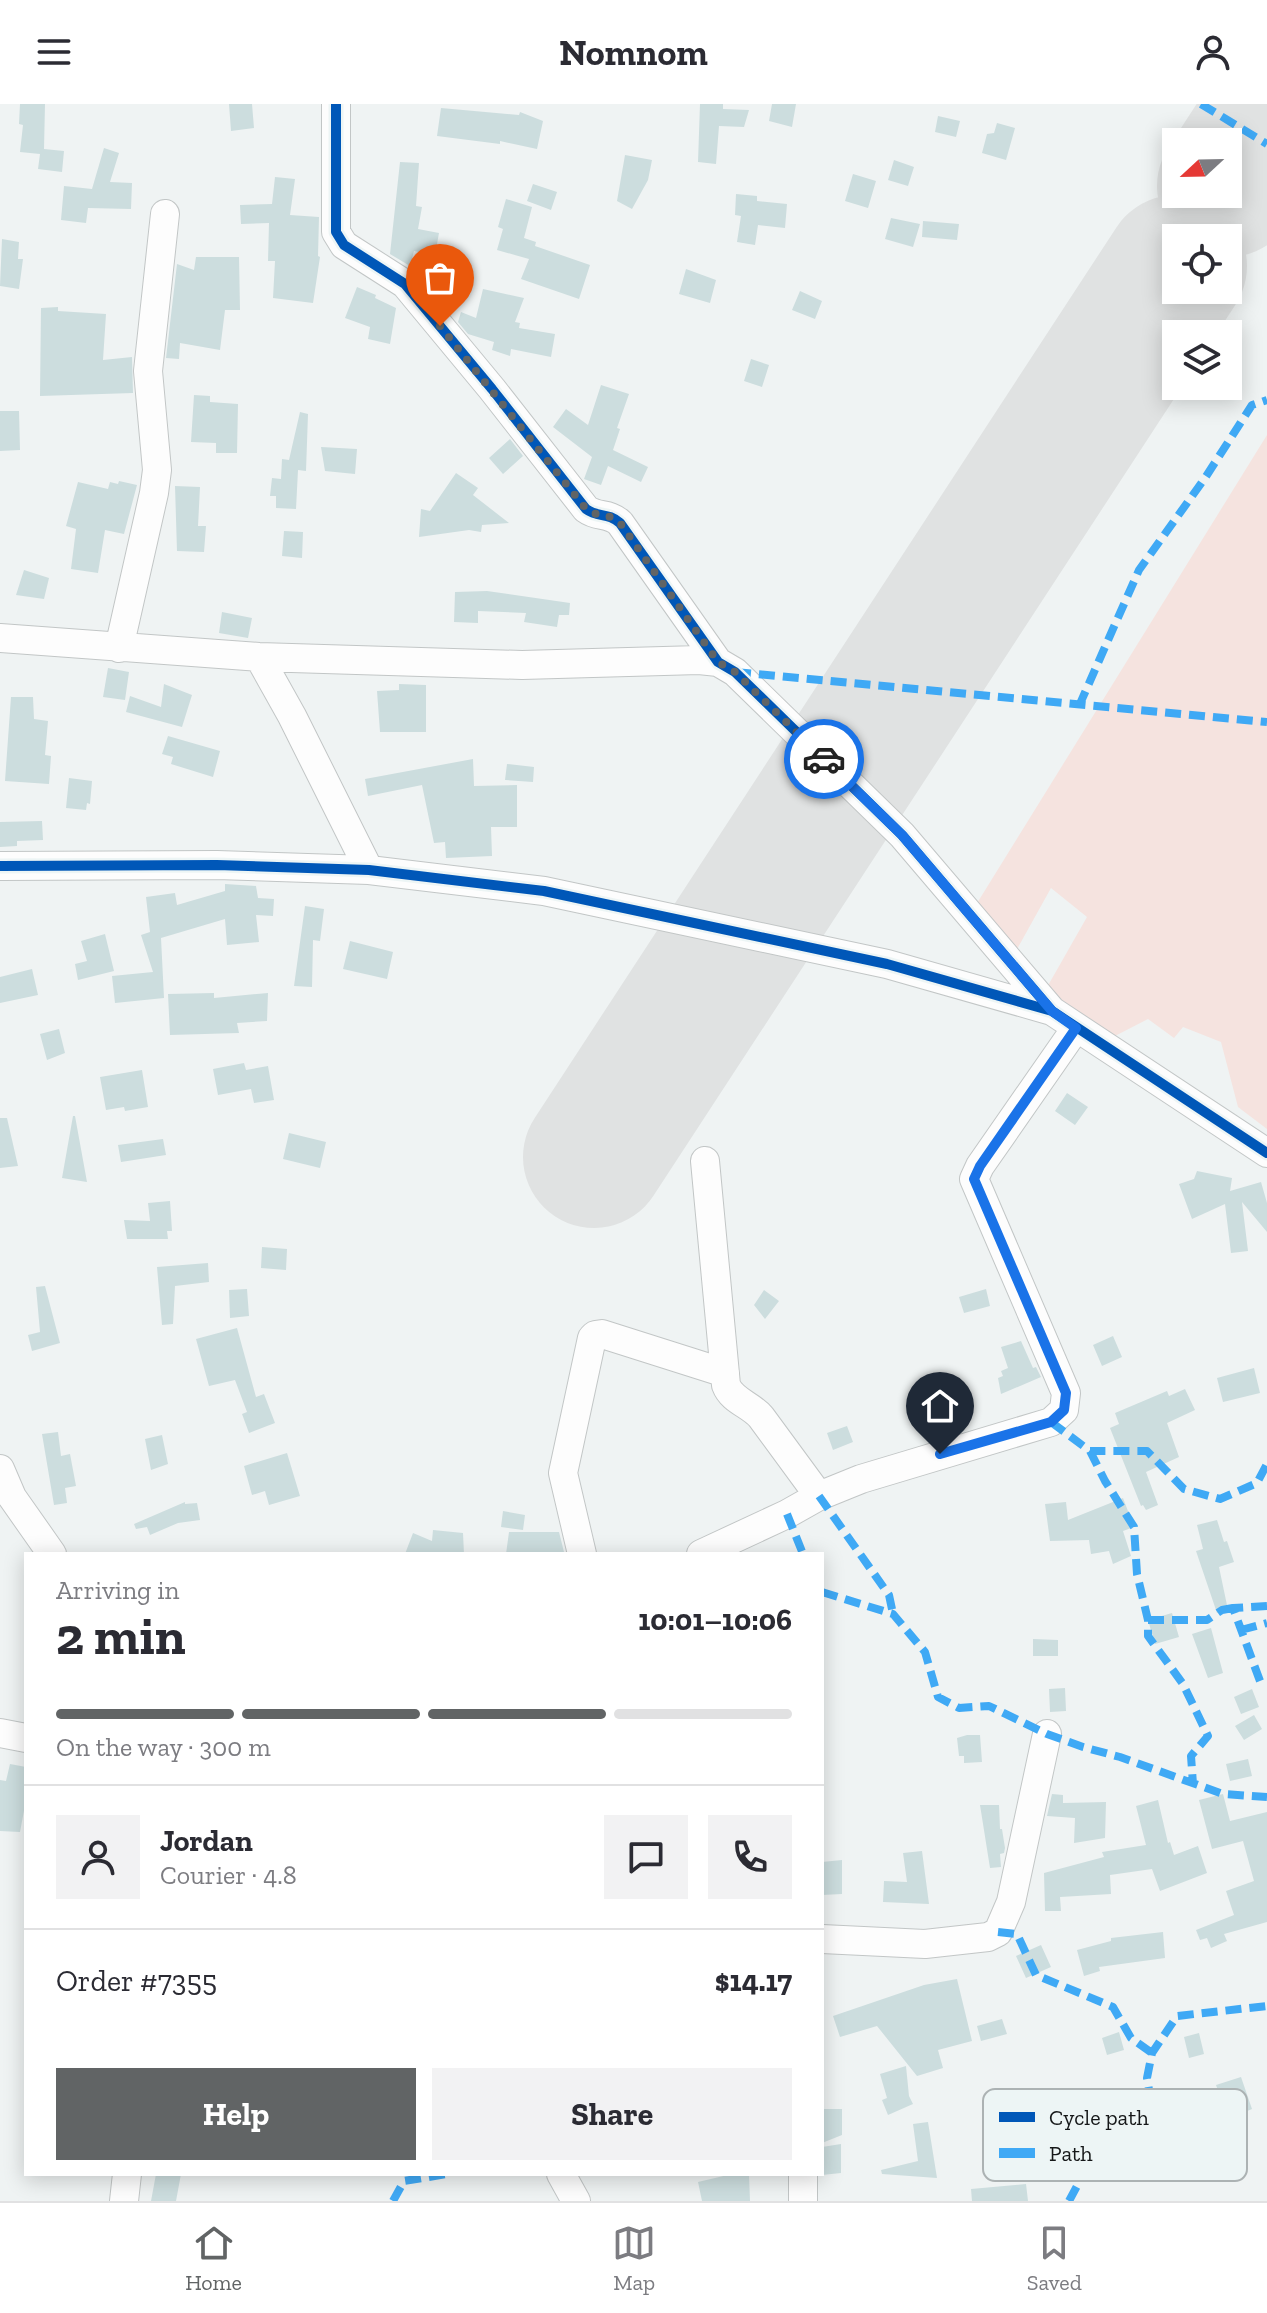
<!DOCTYPE html>
<meta charset="utf-8">
<style>
:root{--surface:#fff;--page:#f2f2f3;--text:#2b2b33;--muted:#7c7c81;--line:#e1e1e2;--accent:#616465}
body{margin:0;font-family:"Zilla Slab",serif;background:var(--page);color:var(--text);height:100vh;display:flex;flex-direction:column;font-size:30px;white-space:nowrap}
*{box-sizing:border-box;margin:0}
p{font-size:26px;color:var(--muted)}
.icon{flex:none;width:44px;height:44px;fill:none;stroke:currentColor;stroke-width:2;stroke-linecap:round;stroke-linejoin:round}
.map{position:relative;flex:1;overflow:hidden}
.drawer{position:absolute;left:24px;top:1448px;width:800px;height:624px;display:flex;flex-direction:column;background:var(--surface);border-radius:0px;box-shadow:0 4px 20px #0003}
.drawer>*{flex:none}
.needle{width:52px;rotate:248deg}
.buttons{position:absolute;left:1162px;top:24px;display:grid;gap:16px}
.buttons a{display:grid;place-items:center;width:80px;height:80px;border-radius:0px;background:var(--surface);box-shadow:0 4px 20px #0003;font-size:40px}
.pin{position:absolute;display:grid;place-items:center;width:68px;height:68px;color:#fff;margin:-82px -34px;border-radius:50% 50% 50% 0;rotate:-45deg;box-shadow:0 0 8px #0007}
.pin .icon{rotate:45deg}
.courier{position:absolute;display:grid;place-items:center;width:80px;height:80px;margin:-40px;border:6px solid #1a73e8;border-radius:50%;background:#fff;color:#222;box-shadow:0 2px 10px #0007}
.summary em{font-style:normal;font-weight:800}
.summary div{display:flex;flex-direction:column-reverse}
.summary{display:flex;align-items:center;justify-content:space-between;height:136px;padding:0 32px}
h1{font-size:52px;font-weight:800;line-height:60px}
.bar{display:grid;grid-template-columns:repeat(4,1fr);gap:12px 8px;align-content:center;height:96px;padding:0 32px}
.bar i{height:10px;border-radius:6px;background:var(--line)}
.bar .on{background:var(--accent)}
.bar p{grid-column:span 4}
.line{display:flex;align-items:center;gap:20px;padding:0 32px;border-top:2px solid var(--line)}
.line div{flex:1}
.round{display:grid;place-items:center;flex:none;width:84px;height:84px;border-radius:0px;background:var(--page)}
.cta{display:flex;gap:16px;margin-top:auto;padding:16px 32px}
.cta a{flex:1;height:92px;border-radius:0px;background:var(--accent);color:#fff;font-size:32px;font-weight:800;line-height:92px;text-align:center}
.cta a+a{background:var(--page);color:var(--text)}
header{display:flex;justify-content:space-between;align-items:center;height:104px;padding:0 32px;background:var(--surface);font-size:36px;font-weight:800}
.tab-bar{display:flex;justify-content:space-around;align-items:center;height:112px;border-top:2px solid var(--line);background:var(--surface);font-size:22px;color:var(--muted)}
.tab-bar a{display:grid;justify-items:center;gap:4px}
.tab-bar .on{color:var(--accent)}
.map>svg:first-child{display:block}
</style>
<header><svg class="icon" aria-label="menu" viewBox="0 0 24 24"><path d="M4 6h16M4 12h16M4 18h16"/></svg>Nomnom<svg class="icon" aria-label="person" viewBox="0 0 24 24"><circle cx="12" cy="8" r="4"/><path d="M4 21q1-7 8-7t8 7"/></svg></header>
<div class="map">
<svg width="1267" height="2097" viewBox="0 0 1267 2097">
<rect width="100%" height="100%" fill="#eff3f3"/>
<path fill="#f5e3df" d="M 1267,331 L 1267,1025 L 1238,1003 L 1221,938 L 1183,923 L 1174,934 L 1148,915 L 1115,932 L 1046,885 L 1087,813 L 1051,784 L 1011,856 L 966,817 Z"/>
<g fill="none" stroke-linecap="round" stroke-linejoin="round">
<path stroke="#e0e2e2" stroke-width="142" d="M 1228,82 L 1267,22
M 594,1053 L 1176,162"/>
</g>
<path fill="#ccddde" d="M 20,0 L 45,0 L 44,45 L 64,47 L 62,68 L 38,65 L 40,50 L 20,48 L 23,21 L 19,20 Z
M 229,0 L 252,0 L 254,24 L 231,27 Z
M 700,0 L 723,0 L 723,5 L 749,6 L 744,23 L 719,22 L 716,60 L 698,58 Z
M 772,0 L 796,0 L 792,23 L 769,17 Z
M 441,4 L 519,11 L 520,8 L 543,17 L 537,45 L 500,37 L 500,40 L 437,32 Z
M 938,12 L 960,17 L 956,33 L 935,28 Z
M 997,19 L 1015,24 L 1006,56 L 982,49 L 987,30 L 994,29 Z
M 104,44 L 119,49 L 110,78 L 132,79 L 131,105 L 88,104 L 86,119 L 61,116 L 64,82 L 92,85 Z
M 625,51 L 652,56 L 648,76 L 632,105 L 617,97 Z
M 894,56 L 914,63 L 908,82 L 888,76 Z
M 400,58 L 419,59 L 416,102 L 422,103 L 418,125 L 439,129 L 435,151 L 414,147 L 410,162 L 390,150 Z
M 853,70 L 876,77 L 868,104 L 845,97 Z
M 275,73 L 295,75 L 290,111 L 319,113 L 318,152 L 320,153 L 313,199 L 273,194 L 275,157 L 268,157 L 269,119 L 241,120 L 240,101 L 272,100 Z
M 533,80 L 557,88 L 551,106 L 527,97 Z
M 736,90 L 757,92 L 757,97 L 787,100 L 785,124 L 758,121 L 755,141 L 737,138 L 741,112 L 735,111 Z
M 506,95 L 532,103 L 524,134 L 536,138 L 535,142 L 590,161 L 579,195 L 521,175 L 529,155 L 497,146 L 503,125 L 498,123 Z
M 891,114 L 920,120 L 913,143 L 885,135 Z
M 923,117 L 959,120 L 957,136 L 922,133 Z
M 2,135 L 19,138 L 18,155 L 23,155 L 19,185 L 0,182 Z
M 196,153 L 239,153 L 240,206 L 225,206 L 220,246 L 180,239 L 179,255 L 166,254 L 177,160 L 194,166 Z
M 686,165 L 716,176 L 710,199 L 679,190 Z
M 357,183 L 376,191 L 375,194 L 396,204 L 390,240 L 368,235 L 370,223 L 345,214 Z
M 483,185 L 524,194 L 515,218 L 520,219 L 519,224 L 555,230 L 551,253 L 511,245 L 510,252 L 492,246 L 494,238 L 468,230 L 458,218 L 461,208 L 476,214 Z
M 800,187 L 822,197 L 815,215 L 792,206 Z
M 58,203 L 58,207 L 106,210 L 103,256 L 132,253 L 133,289 L 40,292 L 41,204 Z
M 751,255 L 769,261 L 762,283 L 744,277 Z
M 601,281 L 629,290 L 617,324 L 620,325 L 613,346 L 648,363 L 641,378 L 608,362 L 601,381 L 584,375 L 592,353 L 553,323 L 566,305 L 588,321 Z
M 194,291 L 210,292 L 210,298 L 238,300 L 237,349 L 216,349 L 216,339 L 191,338 Z
M 0,307 L 19,307 L 20,346 L 0,347 Z
M 300,308 L 308,310 L 306,367 L 298,366 L 296,405 L 276,404 L 276,392 L 270,392 L 272,374 L 281,375 L 282,355 L 289,356 Z
M 510,335 L 523,352 L 503,370 L 489,354 Z
M 321,343 L 357,345 L 355,370 L 325,367 Z
M 456,369 L 478,384 L 473,391 L 509,419 L 482,421 L 481,428 L 469,426 L 419,433 L 421,405 L 430,407 Z
M 119,377 L 137,381 L 124,430 L 105,426 L 98,469 L 71,465 L 76,425 L 66,422 L 78,378 L 108,385 L 110,378 L 118,380 Z
M 175,382 L 200,383 L 198,422 L 206,422 L 204,448 L 177,447 Z
M 284,427 L 303,428 L 302,454 L 282,452 Z
M 24,466 L 49,474 L 44,495 L 16,491 Z
M 487,487 L 570,499 L 569,511 L 559,511 L 557,523 L 524,518 L 526,509 L 478,507 L 478,519 L 454,518 L 455,488 Z
M 222,508 L 252,514 L 248,534 L 219,529 Z
M 108,564 L 129,568 L 125,596 L 103,593 Z
M 164,580 L 192,591 L 182,623 L 126,608 L 130,592 L 161,603 Z
M 399,580 L 426,581 L 426,628 L 380,628 L 377,587 L 399,586 Z
M 11,593 L 33,593 L 34,615 L 48,617 L 45,651 L 51,652 L 49,680 L 5,677 Z
M 168,632 L 220,647 L 213,673 L 171,660 L 173,653 L 162,650 Z
M 473,655 L 474,682 L 517,681 L 517,723 L 491,723 L 492,752 L 446,754 L 445,738 L 434,739 L 422,681 L 368,692 L 365,675 Z
M 507,660 L 534,663 L 533,678 L 505,676 Z
M 69,674 L 92,677 L 90,700 L 87,699 L 86,706 L 66,704 Z
M 42,717 L 43,736 L 17,737 L 17,742 L 0,743 L 0,718 Z
M 225,780 L 256,782 L 258,794 L 274,795 L 273,812 L 256,811 L 259,838 L 227,841 L 225,815 L 161,834 L 164,894 L 115,899 L 112,872 L 153,868 L 141,831 L 150,828 L 146,793 L 175,789 L 177,801 L 225,787 Z
M 305,802 L 324,805 L 320,837 L 313,836 L 312,883 L 294,882 Z
M 105,830 L 114,867 L 78,876 L 75,860 L 87,857 L 81,837 Z
M 350,837 L 393,848 L 387,875 L 343,865 Z
M 32,865 L 38,891 L 0,899 L 0,873 Z
M 214,889 L 214,894 L 268,889 L 267,917 L 237,919 L 239,929 L 170,931 L 168,890 Z
M 59,925 L 65,949 L 47,956 L 40,930 Z
M 244,959 L 246,966 L 268,962 L 274,996 L 254,999 L 251,985 L 218,991 L 213,965 Z
M 142,966 L 148,1003 L 125,1007 L 124,1003 L 106,1006 L 100,973 Z
M 1067,989 L 1088,1003 L 1075,1021 L 1055,1007 Z
M 73,1012 L 75,1012 L 87,1078 L 62,1074 Z
M 0,1014 L 7,1014 L 18,1062 L 0,1064 Z
M 289,1029 L 326,1038 L 320,1064 L 283,1055 Z
M 163,1035 L 166,1051 L 121,1058 L 118,1041 Z
M 1197,1067 L 1232,1074 L 1230,1087 L 1261,1078 L 1267,1099 L 1267,1128 L 1242,1098 L 1248,1147 L 1231,1149 L 1225,1100 L 1192,1115 L 1179,1080 L 1194,1075 Z
M 170,1097 L 172,1127 L 167,1127 L 168,1135 L 127,1135 L 124,1116 L 150,1117 L 148,1099 Z
M 262,1143 L 287,1145 L 286,1166 L 261,1164 Z
M 208,1159 L 209,1178 L 175,1182 L 173,1220 L 162,1221 L 157,1163 Z
M 45,1182 L 60,1239 L 32,1247 L 28,1231 L 40,1228 L 36,1183 Z
M 247,1185 L 249,1212 L 230,1214 L 229,1186 Z
M 986,1185 L 990,1202 L 964,1209 L 959,1193 Z
M 764,1186 L 779,1197 L 765,1215 L 754,1201 Z
M 237,1224 L 256,1293 L 264,1290 L 275,1319 L 249,1329 L 242,1310 L 247,1308 L 235,1276 L 209,1282 L 196,1235 Z
M 1113,1232 L 1122,1253 L 1102,1262 L 1093,1241 Z
M 1021,1237 L 1033,1264 L 1036,1263 L 1041,1273 L 1001,1290 L 998,1274 L 1003,1272 L 1001,1267 L 1008,1264 L 1001,1243 Z
M 1254,1264 L 1260,1289 L 1223,1298 L 1217,1274 Z
M 1185,1285 L 1195,1306 L 1167,1319 L 1179,1353 L 1146,1368 L 1158,1401 L 1146,1406 L 1143,1401 L 1141,1402 L 1110,1324 L 1119,1320 L 1115,1309 L 1167,1287 L 1169,1292 Z
M 847,1322 L 853,1338 L 833,1346 L 827,1329 Z
M 58,1328 L 61,1352 L 70,1350 L 76,1382 L 65,1384 L 67,1399 L 54,1401 L 42,1330 Z
M 162,1331 L 168,1360 L 151,1366 L 145,1335 Z
M 287,1349 L 300,1392 L 269,1401 L 265,1387 L 252,1391 L 244,1362 Z
M 1123,1394 L 1134,1423 L 1123,1427 L 1131,1452 L 1113,1460 L 1109,1447 L 1091,1450 L 1089,1436 L 1050,1437 L 1045,1400 L 1066,1398 L 1068,1416 Z
M 185,1398 L 185,1400 L 197,1399 L 200,1416 L 178,1419 L 150,1431 L 147,1423 L 136,1425 L 134,1420 Z
M 503,1407 L 525,1411 L 523,1426 L 501,1423 Z
M 1217,1416 L 1224,1438 L 1227,1437 L 1234,1458 L 1219,1463 L 1228,1506 L 1217,1509 L 1196,1447 L 1203,1445 L 1197,1421 Z
M 433,1426 L 463,1429 L 464,1450 L 405,1450 L 413,1429 L 432,1437 Z
M 509,1428 L 559,1428 L 564,1448 L 506,1450 Z
M 1172,1509 L 1179,1533 L 1155,1540 L 1148,1516 Z
M 1211,1524 L 1223,1569 L 1208,1574 L 1192,1530 Z
M 1033,1535 L 1058,1536 L 1058,1552 L 1033,1552 Z
M 1065,1584 L 1066,1607 L 1050,1608 L 1049,1585 Z
M 1252,1585 L 1259,1603 L 1241,1610 L 1234,1593 Z
M 1254,1611 L 1262,1625 L 1244,1636 L 1235,1622 Z
M 967,1631 L 980,1631 L 982,1658 L 964,1659 L 964,1652 L 959,1652 L 957,1634 Z
M 1248,1655 L 1252,1672 L 1230,1677 L 1226,1660 Z
M 10,1660 L 26,1663 L 26,1696 L 20,1728 L 0,1727 L 0,1676 L 6,1677 Z
M 1052,1690 L 1063,1691 L 1063,1699 L 1106,1698 L 1105,1734 L 1074,1739 L 1075,1714 L 1047,1712 Z
M 1223,1690 L 1230,1717 L 1267,1708 L 1267,1818 L 1224,1830 L 1227,1837 L 1211,1844 L 1207,1834 L 1200,1836 L 1196,1826 L 1234,1811 L 1226,1787 L 1254,1777 L 1243,1737 L 1212,1745 L 1199,1696 Z
M 1158,1696 L 1168,1739 L 1170,1738 L 1174,1751 L 1198,1742 L 1207,1769 L 1160,1787 L 1152,1765 L 1110,1771 L 1111,1790 L 1060,1793 L 1061,1807 L 1045,1807 L 1044,1769 L 1104,1753 L 1102,1748 L 1146,1741 L 1136,1702 Z
M 980,1701 L 999,1701 L 1000,1725 L 1002,1725 L 1005,1744 L 1004,1749 L 1000,1750 L 1001,1763 L 990,1764 Z
M 922,1747 L 929,1800 L 883,1798 L 884,1777 L 907,1778 L 903,1749 Z
M 842,1756 L 842,1790 L 822,1791 L 822,1758 Z
M 1163,1828 L 1165,1854 L 1099,1863 L 1100,1867 L 1084,1872 L 1077,1846 L 1111,1837 L 1111,1834 Z
M 1041,1841 L 1051,1863 L 1026,1874 L 1016,1852 Z
M 957,1875 L 972,1937 L 938,1946 L 943,1964 L 917,1972 L 877,1922 L 840,1933 L 833,1912 L 924,1881 Z
M 1002,1915 L 1007,1930 L 981,1937 L 977,1922 Z
M 1119,1928 L 1124,1946 L 1107,1951 L 1102,1934 Z
M 1199,1929 L 1204,1950 L 1189,1954 L 1184,1933 Z
M 906,1962 L 909,1992 L 913,2000 L 888,2011 L 882,1996 L 887,1994 L 880,1970 Z
M 1241,1973 L 1252,2005 L 1228,2015 L 1216,1981 Z
M 822,2005 L 842,2005 L 842,2031 L 822,2039 Z
M 928,2018 L 937,2074 L 882,2070 L 881,2066 L 918,2057 L 913,2020 Z
M 841,2040 L 841,2069 L 822,2071 L 822,2043 Z
M 156,2070 L 181,2070 L 176,2097 L 151,2097 Z
M 732,2070 L 749,2070 L 750,2097 L 702,2097 L 698,2078 Z
M 1026,2080 L 1028,2097 L 972,2097 L 971,2085 Z"/>
<g fill="none" stroke-linecap="round" stroke-linejoin="round">
<defs>
<path id="minor" d="M 336,0 L 336,128 L 344,141 L 405,180 L 492,285 L 586,405 C 598,414 608,408 620,419 L 718,558 L 735,568 L 902,731 L 1052,907 L 1267,1049
M 0,534 L 259,553 L 522,561 L 699,556 L 718,558
M 119,544 L 154,389 L 157,366 L 148,267 L 165,110
M 259,553 L 292,612 L 369,766
M 0,762 L 217,761 L 369,766 L 544,787 L 887,860 L 1052,907
M 705,1057 L 726,1281 C 732,1297 750,1300 761,1313 L 819,1392
M 0,1365 L 12,1393 L 52,1450
M 582,1450 L 563,1369 L 592,1234 L 595,1231 L 602,1230 L 725,1269
M 701,1450 L 787,1410 L 819,1392 L 861,1375 L 1051,1318 L 1064,1306 L 1066,1289 L 974,1075 L 980,1062 L 1076,924
M 0,1629 L 26,1634
M 822,1835 L 925,1840 L 988,1833 L 998,1828 L 1011,1798 L 1047,1630
M 561,2070 L 576,2097
M 803,2070 L 803,2097
M 124,2097 L 127,2070"/>
</defs>
<use href="#minor" stroke="#c2c6c6" stroke-width="30"/>
<use href="#minor" stroke="#fdfdfd" stroke-width="28"/>
<path stroke="#3fa9f5" stroke-width="8" stroke-dasharray="16 8" stroke-linecap="butt" d="M 1201,0 L 1267,40
M 735,568 L 1267,618
M 1079,602 L 1139,466 L 1205,374 L 1252,301 L 1267,296
M 1051,1318 L 1090,1347 L 1147,1347 L 1184,1385 L 1220,1395 L 1257,1379 L 1267,1360
M 1090,1347 L 1105,1377 L 1134,1423 L 1137,1470 L 1148,1516 L 1148,1532 L 1183,1580 L 1208,1632 L 1191,1652 L 1193,1680
M 819,1392 L 889,1491 L 893,1510
M 787,1410 L 803,1450
M 822,1488 L 893,1510 L 925,1548 L 938,1593 L 959,1604 L 989,1602 L 1047,1630 L 1083,1643 L 1120,1653 L 1223,1690 L 1267,1693
M 1148,1516 L 1207,1516 L 1222,1506 L 1233,1504
M 1241,1526 L 1267,1519
M 1260,1577 L 1233,1504 L 1267,1502
M 998,1828 L 1017,1830 L 1036,1871 L 1113,1903 L 1131,1934 L 1152,1949
M 393,2097 L 404,2077 L 447,2070
M 1069,2097 L 1084,2069 L 1161,2056 L 1147,1974 L 1152,1949 L 1177,1912 L 1267,1902"/>
<defs>
<path id="cycleway" d="M 336,0 L 336,128 L 344,141 L 405,180 L 492,285 L 586,405 C 598,414 608,408 620,419 L 718,558 L 735,568 L 902,731 L 1052,907 L 1267,1049
M 0,762 L 217,761 L 369,766 L 544,787 L 887,860 L 1052,907"/>
</defs>
<use href="#cycleway" stroke="#edf5f5" stroke-width="15"/>
<use href="#cycleway" stroke="#0057b8" stroke-width="10"/>
</g>
<g fill="none" stroke-linecap="round" stroke-linejoin="round">
<path stroke="#616465" stroke-width="8" stroke-dasharray="0 14.4" d="M 440,222 L 586,405 C 598,414 608,408 620,419 L 718,558 L 735,568 L 824,655"/>
<path stroke="#1a73e8" stroke-width="10" d="M 824,655 L 902,731 L 1052,907 L 1076,924 L 980,1062 L 974,1075 L 1066,1289 L 1064,1306 L 1051,1318 L 940,1350"/>
</g>
<rect x="983" y="1985" width="264" height="92" rx="12" fill="#edf5f5" stroke="#acb2b3" stroke-width="2"/>
<rect x="999" y="2008" width="36" height="10" fill="#0057b8"/>
<rect x="999" y="2044" width="36" height="10" fill="#3fa9f5"/>
<g font-size="22" fill="#151718">
<text x="1049" y="2021">Cycle path</text>
<text x="1049" y="2057">Path</text>
</g>
</svg>
<div class="buttons">
<a><svg class="needle" viewBox="-14 -14 28 28"><path d="M0-13l5 13h-10z" fill="#e53935"/><path d="M0 13l5-13h-10z" fill="#7c7c81"/></svg></a>
<a><svg class="icon" aria-label="locate" viewBox="0 0 24 24"><circle cx="12" cy="12" r="6"/><path d="M12 2v4M12 18v4M2 12h4M18 12h4"/></svg></a>
<a><svg class="icon" aria-label="layers" viewBox="0 0 24 24"><path d="M12 4l9 5-9 5-9-5zM3 14l9 5 9-5"/></svg></a>
</div>
<div class="pin" style="left:440px;top:222px;background:#ea580c"><svg class="icon" aria-label="bag" viewBox="0 0 24 24"><path d="M5 8h14l-1 12H6zM9 8a3 3 0 0 1 6 0"/></svg></div>
<div class="pin" style="left:940px;top:1350px;background:#1f2937"><svg class="icon" aria-label="home" viewBox="0 0 24 24"><path d="M3 11l9-7 9 7M6 9v11h12V9"/></svg></div>
<div class="courier" style="left:824px;top:655px"><svg class="icon" aria-label="car" viewBox="0 0 24 24"><path d="M5 17H2v-5l4-1 3-4h7l3 4 3 1v5h-3M9 17h6M6 11h13"/><circle cx="7" cy="17" r="2"/><circle cx="17" cy="17" r="2"/></svg></div>
<section class="drawer">
<div class="summary"><div><h1>2 min</h1><p>Arriving in</p></div><em>10:01–10:06</em></div>
<div class="bar"><i class="on"></i><i class="on"></i><i class="on"></i><i></i><p>On the way · 300 m</p></div>
<div class="line" style="height:144px"><a class="round"><svg class="icon" aria-label="person" viewBox="0 0 24 24"><circle cx="12" cy="8" r="4"/><path d="M4 21q1-7 8-7t8 7"/></svg></a><div><b>Jordan</b><p>Courier · 4.8</p></div><a class="round"><svg class="icon" aria-label="chat" viewBox="0 0 24 24"><path d="M4 5h16v11H9l-5 4z"/></svg></a><a class="round"><svg class="icon" aria-label="phone" viewBox="0 0 24 24"><path d="M5 4h4l2 5-3 2q2 4 5 5l2-3 5 2v4C11 20 4 13 5 4z"/></svg></a></div>
<div class="line" style="height:104px"><div>Order #7355</div><b>$14.17</b></div>
<div class="cta"><a>Help</a><a>Share</a></div>
</section>
</div>
<nav class="tab-bar">
<a class="on"><svg class="icon" aria-label="home" viewBox="0 0 24 24"><path d="M3 11l9-7 9 7M6 9v11h12V9"/></svg>Home</a>
<a><svg class="icon" aria-label="map" viewBox="0 0 24 24"><path d="M3 6l6-2 6 2 6-2v14l-6 2-6-2-6 2zM9 4v14M15 6v14"/></svg>Map</a>
<a><svg class="icon" aria-label="saved" viewBox="0 0 24 24"><path d="M7 4h10v16l-5-4-5 4z"/></svg>Saved</a>
</nav>
